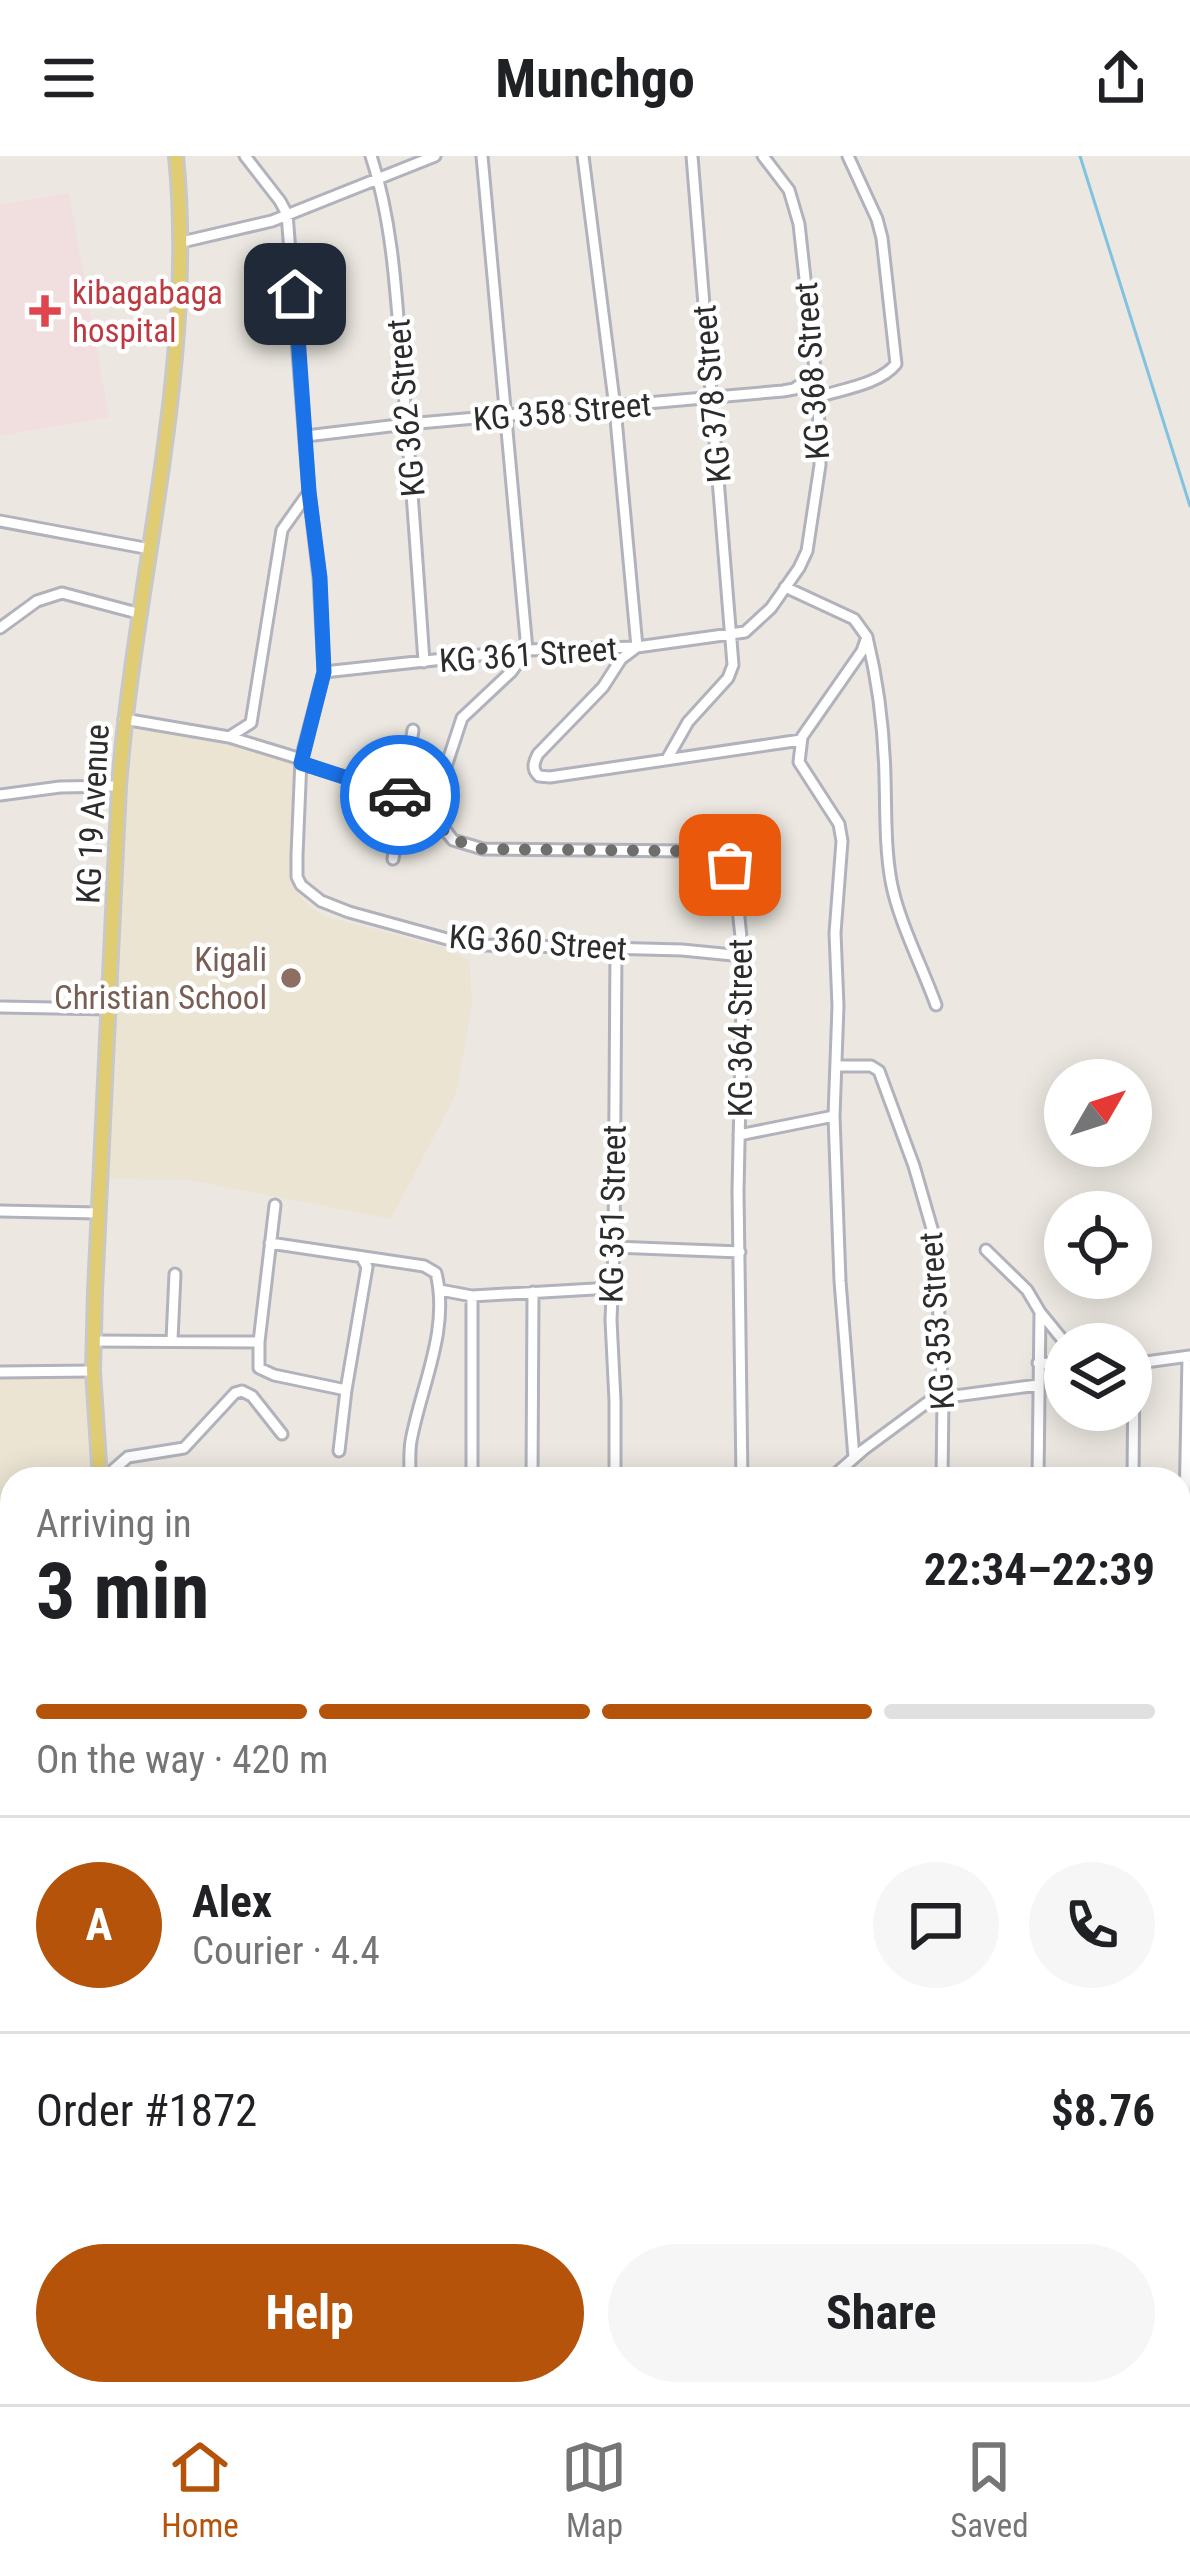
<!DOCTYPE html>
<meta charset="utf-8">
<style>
:root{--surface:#fff;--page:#f6f6f6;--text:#202124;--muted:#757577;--line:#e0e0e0;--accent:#b45309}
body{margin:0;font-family:"Roboto Condensed",sans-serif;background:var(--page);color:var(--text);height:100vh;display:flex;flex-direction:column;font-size:45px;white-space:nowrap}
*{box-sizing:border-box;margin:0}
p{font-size:39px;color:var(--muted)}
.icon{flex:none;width:66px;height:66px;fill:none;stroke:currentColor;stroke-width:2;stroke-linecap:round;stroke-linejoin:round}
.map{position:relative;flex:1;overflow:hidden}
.drawer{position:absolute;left:0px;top:1311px;width:1191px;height:939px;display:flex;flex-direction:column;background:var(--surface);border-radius:36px 36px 0 0;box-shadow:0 6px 30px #0003}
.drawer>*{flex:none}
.needle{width:78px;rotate:51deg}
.fabs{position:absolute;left:1044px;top:903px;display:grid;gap:24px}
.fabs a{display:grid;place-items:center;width:108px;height:108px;border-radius:50%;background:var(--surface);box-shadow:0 6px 30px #0003;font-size:60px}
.pin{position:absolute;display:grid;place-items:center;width:102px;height:102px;color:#fff;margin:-51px;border-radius:24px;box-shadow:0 6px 18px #0006}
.courier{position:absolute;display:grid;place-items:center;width:120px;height:120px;margin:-60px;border:9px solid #1a73e8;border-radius:50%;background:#fff;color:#222;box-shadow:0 3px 15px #0007}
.summary em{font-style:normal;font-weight:700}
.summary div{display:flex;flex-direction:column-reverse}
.summary{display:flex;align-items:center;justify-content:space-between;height:204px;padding:0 36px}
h1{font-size:78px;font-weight:700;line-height:90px}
.bar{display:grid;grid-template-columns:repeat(4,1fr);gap:18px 12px;align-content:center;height:144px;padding:0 36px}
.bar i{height:15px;border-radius:9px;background:var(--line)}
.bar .selected{background:var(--accent)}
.bar p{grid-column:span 4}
.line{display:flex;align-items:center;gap:30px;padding:0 36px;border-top:3px solid var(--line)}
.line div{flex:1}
.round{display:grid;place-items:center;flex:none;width:126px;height:126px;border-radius:63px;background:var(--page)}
.primary-button{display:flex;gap:24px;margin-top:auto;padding:24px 36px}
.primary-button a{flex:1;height:138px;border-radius:72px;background:var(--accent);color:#fff;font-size:48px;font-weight:700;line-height:138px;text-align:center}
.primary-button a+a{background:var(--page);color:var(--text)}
header{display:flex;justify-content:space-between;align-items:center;height:156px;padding:0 36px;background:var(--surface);font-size:54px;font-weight:700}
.dock{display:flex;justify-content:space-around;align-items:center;height:168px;border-top:3px solid var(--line);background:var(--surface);font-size:33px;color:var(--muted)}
.dock a{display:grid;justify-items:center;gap:6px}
.dock .selected{color:var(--accent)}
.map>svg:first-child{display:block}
</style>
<header><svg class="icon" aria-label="menu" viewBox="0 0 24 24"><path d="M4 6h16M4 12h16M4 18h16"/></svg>Munchgo<svg class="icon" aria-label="share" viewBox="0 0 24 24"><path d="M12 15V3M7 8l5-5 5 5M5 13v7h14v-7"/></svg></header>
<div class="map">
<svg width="1190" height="2248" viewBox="0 0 1190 2248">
<rect width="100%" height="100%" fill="#ece8e1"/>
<path fill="#ebe4d3" d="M 124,563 L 301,603 L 293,721 L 296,735 L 311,752 L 327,761 L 447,792 L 470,805 L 472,850 L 456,938 L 391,1063 L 190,1024 L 100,1023 Z
M 93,1215 L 102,1323 L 12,1323 L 12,1839 L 0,1866 L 0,1216 Z"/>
<path fill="#f1dfdf" d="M 69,37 L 109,261 L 0,280 L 0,49 Z"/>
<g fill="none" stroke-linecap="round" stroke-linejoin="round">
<path stroke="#81c2e0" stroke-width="3" d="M 1080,0 L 1190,350
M 1179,2091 L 1190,2092
M 692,2248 L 709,2238"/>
<defs>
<path id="minor" d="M 245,0 L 280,45 L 287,58 L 309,336 L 319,422 L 324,516 L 301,603 L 297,699 L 297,721 L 301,729 L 321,745 L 349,756 L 447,783 L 485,789 L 682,794 L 743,800
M 371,0 C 392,64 396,134 401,201 C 410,302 417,404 424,506
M 482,0 L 527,494 L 511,516 L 462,562 L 431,656 L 453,684 L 483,693 L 688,695 C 705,698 723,700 734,715 L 743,800 L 738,1035 L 742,1323
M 583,0 L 615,252 L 637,491 L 621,503 L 603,531 L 538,598 C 534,606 531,613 539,620 L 550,621 L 801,584
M 182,86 L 272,65 L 435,0
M 818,241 C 843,233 880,228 896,208 L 882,82 L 877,63 L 848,0
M 306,280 L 407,268 L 783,235 L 794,233 L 814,219
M 0,365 L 150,393
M 785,431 L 854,463 L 867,481 L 862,495 L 802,581 L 799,606 L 839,668 L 842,685 L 835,777 L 838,850 L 834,960 L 840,1125 L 854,1302
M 0,472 L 37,445 L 62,437 L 141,458
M 867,481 C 878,526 884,575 885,621 C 886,656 885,691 891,725 C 898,764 922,810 936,849
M 324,516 L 527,494 L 637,491 L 745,476 L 771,452 L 799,412 L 807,395 L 820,309 L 818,241 L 799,68 L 789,34 L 763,0
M 124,563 L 229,581 L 301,603
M 229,581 L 251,567 L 282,374 L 309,336
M 667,603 L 688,566 L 728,522 L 733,509 L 692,0
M 301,607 L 402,640
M 0,639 L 60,631 L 119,630
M 401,647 L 431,653
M 393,703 L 413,574
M 0,851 L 109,853
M 836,910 L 871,910 L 879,915 L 914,1010 L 935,1083 L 943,1242 L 942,1323
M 739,979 L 834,960
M 275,1049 L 259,1186 L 259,1212 L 274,1219 L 346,1234
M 0,1055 L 98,1057
M 270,1087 L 424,1110 L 436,1117 C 450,1174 421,1230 411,1285 C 409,1297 410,1311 410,1323
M 614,1091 L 740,1096
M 986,1094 L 1027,1134 L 1040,1156 L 1066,1188
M 440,1134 L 472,1140 L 612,1132
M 472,1140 L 472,1323
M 172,1184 L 175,1118
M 93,1185 L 259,1186
M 1038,1207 L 1065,1208
M 1131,1208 L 1190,1200
M 0,1216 L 93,1215
M 339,1295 L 346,1234 L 367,1111 L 362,1102
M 103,1323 L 128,1301 L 184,1292 L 235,1237 L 242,1235 L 252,1240 L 282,1278
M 532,1323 L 533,1136
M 615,1323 L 615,1245 L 611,1164 L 614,1091 L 616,793
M 830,1323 L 863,1294 L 932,1243 L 1038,1229
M 1038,1323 L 1040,1156
M 1133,1323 L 1134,1208
M 1183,1449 L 1188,1201
M 1179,1459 L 1190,1459
M 1179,1954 L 1190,1960
M 0,1959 L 12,1964
M 0,2167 L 12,2164
M 293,2238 L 317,2248
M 967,2244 L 1003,2238 L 1046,2240
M 88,2248 L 101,2238
M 223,2248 L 229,2238
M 430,2248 L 444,2238"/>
<path id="major" d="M 100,1323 L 93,1215 L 95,1135 L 119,630 C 135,422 197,209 176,0
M 0,1865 L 12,1839"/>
</defs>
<use href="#minor" stroke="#b1b2bb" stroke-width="15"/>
<use href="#major" stroke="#c8c8c8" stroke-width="18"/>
<use href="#minor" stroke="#fff" stroke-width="9"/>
<use href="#major" stroke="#e0cc72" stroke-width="12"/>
</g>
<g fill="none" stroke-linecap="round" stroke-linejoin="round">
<path stroke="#6f6e6b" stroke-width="12" stroke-dasharray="0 21.6" d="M 400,639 L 400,647 L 431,652 C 439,678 458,687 483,693 L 688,695 L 711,700 L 730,709"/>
<path stroke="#1a73e8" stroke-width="15" d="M 295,138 L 309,336 L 320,422 L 324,516 L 301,607 L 400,639"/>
</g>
<path fill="#e0444e" stroke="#fff" stroke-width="4.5" d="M39 137h12v12h12v12h-12v12h-12v-12h-12v-12h12z"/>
<circle fill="#8d6e63" stroke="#fff" stroke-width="4.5" cx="291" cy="822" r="12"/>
<g text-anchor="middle" stroke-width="9" stroke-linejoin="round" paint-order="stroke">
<g font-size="33" fill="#be3a42" stroke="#fff" text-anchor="start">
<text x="72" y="148">kibagabaga<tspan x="72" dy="38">hospital</tspan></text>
</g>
<g font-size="33" fill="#2c2c2c" stroke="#fff">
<text transform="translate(811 215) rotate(-94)" y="12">KG 368 Street</text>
<text transform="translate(711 238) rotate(-95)" y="12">KG 378 Street</text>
<text transform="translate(405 252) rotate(-95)" y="12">KG 362 Street</text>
<text transform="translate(562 255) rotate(-5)" y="12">KG 358 Street</text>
<text transform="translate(528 498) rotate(-4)" y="12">KG 361 Street</text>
<text transform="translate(92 658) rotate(-87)" y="12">KG 19 Avenue</text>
<text transform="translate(538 786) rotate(4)" y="12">KG 360 Street</text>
<text transform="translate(740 872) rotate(-90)" y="12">KG 364 Street</text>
<text transform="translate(612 1058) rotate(-89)" y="12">KG 351 Street</text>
<text transform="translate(936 1165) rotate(-94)" y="12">KG 353 Street</text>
</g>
<g font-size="33" fill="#785e54" stroke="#fff" text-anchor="end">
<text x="267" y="815">Kigali<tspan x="267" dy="38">Christian School</tspan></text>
</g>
</g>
</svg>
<div class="fabs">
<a><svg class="needle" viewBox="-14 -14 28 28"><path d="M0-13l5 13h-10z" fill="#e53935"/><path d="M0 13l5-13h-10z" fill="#757577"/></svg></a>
<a><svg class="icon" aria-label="locate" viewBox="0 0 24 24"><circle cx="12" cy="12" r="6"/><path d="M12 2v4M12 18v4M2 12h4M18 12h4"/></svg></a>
<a><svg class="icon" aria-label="layers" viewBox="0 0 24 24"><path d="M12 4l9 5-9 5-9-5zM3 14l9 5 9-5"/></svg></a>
</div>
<div class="pin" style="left:730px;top:709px;background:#ea580c"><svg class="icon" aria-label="bag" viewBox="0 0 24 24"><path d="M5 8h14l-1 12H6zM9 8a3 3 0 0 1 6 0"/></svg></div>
<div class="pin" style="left:295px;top:138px;background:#1f2937"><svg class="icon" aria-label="home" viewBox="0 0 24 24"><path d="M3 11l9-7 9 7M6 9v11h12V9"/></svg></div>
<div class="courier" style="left:400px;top:639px"><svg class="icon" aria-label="car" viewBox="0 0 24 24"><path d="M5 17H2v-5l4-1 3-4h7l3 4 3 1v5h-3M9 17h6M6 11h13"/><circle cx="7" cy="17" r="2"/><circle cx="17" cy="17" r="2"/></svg></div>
<section class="drawer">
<div class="summary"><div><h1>3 min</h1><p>Arriving in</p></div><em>22:34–22:39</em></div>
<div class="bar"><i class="selected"></i><i class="selected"></i><i class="selected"></i><i></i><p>On the way · 420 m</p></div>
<div class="line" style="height:216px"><b class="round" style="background:var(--accent);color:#fff">A</b><div><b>Alex</b><p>Courier · 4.4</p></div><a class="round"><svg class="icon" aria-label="chat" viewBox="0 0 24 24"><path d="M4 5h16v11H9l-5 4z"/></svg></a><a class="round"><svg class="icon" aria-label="phone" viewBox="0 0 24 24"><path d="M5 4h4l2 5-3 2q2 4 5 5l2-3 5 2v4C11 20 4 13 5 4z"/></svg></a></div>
<div class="line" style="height:156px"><div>Order #1872</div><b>$8.76</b></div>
<div class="primary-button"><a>Help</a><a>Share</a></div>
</section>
</div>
<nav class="dock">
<a class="selected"><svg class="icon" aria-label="home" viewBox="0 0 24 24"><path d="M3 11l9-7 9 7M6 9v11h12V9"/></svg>Home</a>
<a><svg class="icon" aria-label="map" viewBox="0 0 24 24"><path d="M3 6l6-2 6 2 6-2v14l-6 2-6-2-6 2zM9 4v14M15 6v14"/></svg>Map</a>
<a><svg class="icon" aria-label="saved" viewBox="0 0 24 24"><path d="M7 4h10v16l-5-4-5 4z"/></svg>Saved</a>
</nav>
